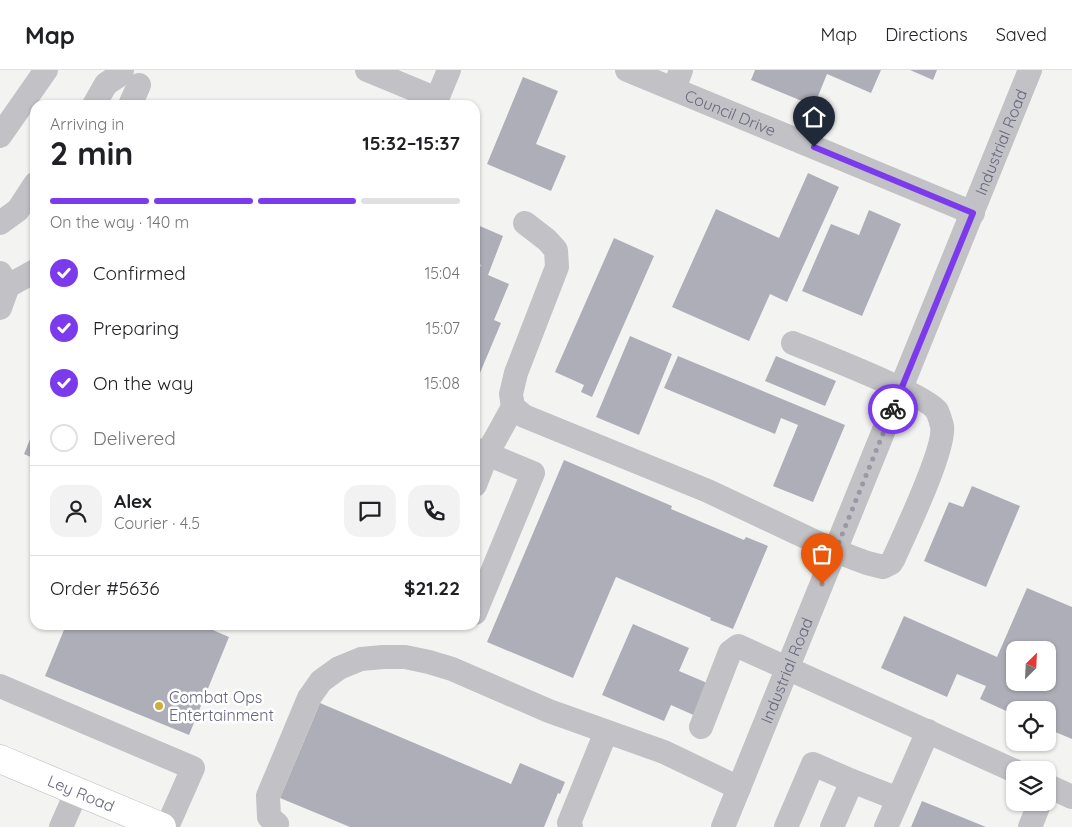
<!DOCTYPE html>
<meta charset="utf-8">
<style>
:root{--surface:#fff;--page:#f2f2f2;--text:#202124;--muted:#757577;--line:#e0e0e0;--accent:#7c3aed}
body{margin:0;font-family:Quicksand,sans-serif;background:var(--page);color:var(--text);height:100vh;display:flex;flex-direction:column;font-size:19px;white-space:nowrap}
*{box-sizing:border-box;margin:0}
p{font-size:16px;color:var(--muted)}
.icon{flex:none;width:28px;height:28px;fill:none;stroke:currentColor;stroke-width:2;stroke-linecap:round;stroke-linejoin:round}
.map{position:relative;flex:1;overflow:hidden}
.details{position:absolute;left:30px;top:30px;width:450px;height:530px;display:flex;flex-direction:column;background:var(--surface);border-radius:15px;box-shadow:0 1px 4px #0004}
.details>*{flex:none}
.needle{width:32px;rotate:24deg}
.controls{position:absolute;left:1006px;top:571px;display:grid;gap:10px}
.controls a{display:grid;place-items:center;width:50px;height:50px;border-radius:10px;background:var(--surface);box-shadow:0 1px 4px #0004;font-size:25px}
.pin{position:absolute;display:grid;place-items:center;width:42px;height:42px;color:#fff;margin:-51px -21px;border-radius:50% 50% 50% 0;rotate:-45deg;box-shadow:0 0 5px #0007}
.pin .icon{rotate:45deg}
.courier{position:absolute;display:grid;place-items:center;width:50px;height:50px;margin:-25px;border:4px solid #7c3aed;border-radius:50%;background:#fff;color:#222;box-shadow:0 1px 6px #0007}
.head em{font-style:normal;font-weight:700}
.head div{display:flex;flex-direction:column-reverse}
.head{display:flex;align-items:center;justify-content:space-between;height:85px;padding:0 20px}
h1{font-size:32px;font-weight:700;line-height:38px}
.bar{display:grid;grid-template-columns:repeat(4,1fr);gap:8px 5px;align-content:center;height:60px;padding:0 20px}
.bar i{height:6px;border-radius:4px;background:var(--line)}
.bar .active{background:var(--accent)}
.bar p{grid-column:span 4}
.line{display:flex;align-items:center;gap:12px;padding:0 20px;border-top:1px solid var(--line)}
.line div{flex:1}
.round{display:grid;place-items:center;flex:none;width:52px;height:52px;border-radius:15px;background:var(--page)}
ol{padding:0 20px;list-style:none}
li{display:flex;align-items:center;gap:15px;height:55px}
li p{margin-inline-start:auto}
li .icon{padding:5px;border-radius:50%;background:var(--accent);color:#fff;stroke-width:4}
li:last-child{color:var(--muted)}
li i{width:28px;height:28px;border:2px solid var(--line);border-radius:50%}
header{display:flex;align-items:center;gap:30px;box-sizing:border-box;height:70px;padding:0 25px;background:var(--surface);border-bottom:1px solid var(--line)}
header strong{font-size:24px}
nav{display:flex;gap:28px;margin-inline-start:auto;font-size:18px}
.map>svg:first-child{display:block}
</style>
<header>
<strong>Map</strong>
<nav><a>Map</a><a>Directions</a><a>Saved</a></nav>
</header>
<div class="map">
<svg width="1072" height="757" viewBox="0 0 1072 757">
<rect width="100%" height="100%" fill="#f3f4f1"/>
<path fill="#aeaeb8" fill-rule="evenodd" d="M 755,0 L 881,0 L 871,23 L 827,4 L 814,36 L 751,10 Z
M 910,0 L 937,0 L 933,10 Z
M 523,7 L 558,21 L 536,74 L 566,86 L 551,121 L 487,94 Z
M 808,103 L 839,117 L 787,232 L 770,224 L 749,271 L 672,237 L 716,139 L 779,168 Z
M 869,140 L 901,154 L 862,246 L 802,221 L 831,154 L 859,165 Z
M 475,154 L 503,166 L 488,205 L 509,214 L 494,250 L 501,253 L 477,310 L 475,310 L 475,200 L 478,201 L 481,195 L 475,192 Z
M 614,168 L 654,186 L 592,327 L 581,322 L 584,315 L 555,302 Z
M 630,266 L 672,284 L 639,365 L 596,347 Z
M 678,286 L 845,355 L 813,432 L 773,416 L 798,355 L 781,348 L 775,364 L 664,318 Z
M 776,286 L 836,311 L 825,336 L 765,311 Z
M 35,357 L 35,389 L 24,384 Z
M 564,390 L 672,436 L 671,439 L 744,470 L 746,467 L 768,476 L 733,559 L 710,550 L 711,548 L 616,507 L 573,608 L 487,572 Z
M 972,416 L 1020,436 L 986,517 L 924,491 L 949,432 L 963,437 Z
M 1027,518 L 1072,537 L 1072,669 L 1048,659 L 1048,640 L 1015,640 L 1015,645 L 980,629 L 986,616 L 957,604 L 947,627 L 881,598 L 904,546 L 997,587 ZM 1015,580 L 1048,580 L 1048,612 L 1015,612 Z
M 633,554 L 689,578 L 679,601 L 712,615 L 698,647 L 671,635 L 664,651 L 602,625 Z
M 66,555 L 201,555 L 229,567 L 189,665 L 45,606 Z
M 320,633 L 511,714 L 520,693 L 565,712 L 560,724 L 558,723 L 544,757 L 350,757 L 280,728 Z
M 922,731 L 986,757 L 911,757 Z"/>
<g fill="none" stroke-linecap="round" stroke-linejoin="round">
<defs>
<g id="major">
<path id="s3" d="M 0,689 L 162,757"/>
</g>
</defs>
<use href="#major" stroke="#b4b4ba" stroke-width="29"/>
<g stroke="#c1c1c6" stroke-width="24">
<path d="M 367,0 L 437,29 L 449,0"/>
<path id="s1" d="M 627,0 L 973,143"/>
<path d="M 674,19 L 681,0"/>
<path d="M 94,35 L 106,14 L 118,6 L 122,0"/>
<path d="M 130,35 L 139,15"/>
<path d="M 0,66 L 46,0"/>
<path d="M 0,153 L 18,140 L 35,114"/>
<path d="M 525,153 L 547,170 L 556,180 L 557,197 L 516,303 L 511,324 L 513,337 L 524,346 L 708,421 L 835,481 L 867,493 L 883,497 L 891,493 L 894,488 C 905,463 946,378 942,356 C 941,352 939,345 937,341 C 928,326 817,283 793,273"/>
<path d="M 0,203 L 8,216 L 0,238"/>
<path d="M 8,216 L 35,201"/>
<path d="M 475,379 L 533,403 L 475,543"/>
<path d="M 475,415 L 487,384 L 513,337"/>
<path d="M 0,616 L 193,698 L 167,757"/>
<path d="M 701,657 L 730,582 L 738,576 L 1015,701"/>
<path d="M 852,711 L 898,729"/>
<path d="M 1048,716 L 1072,727"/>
<path d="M 61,757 L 77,721"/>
<path d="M 276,757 L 277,754 L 269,747 L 268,726 L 309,628 L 321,611 L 339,598 L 361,589 L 383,587 L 405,587 L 429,592 L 452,599 L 549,641 L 664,682 L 739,718"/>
<path d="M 571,757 L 569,753 L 606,662"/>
<path id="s2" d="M 723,757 L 1030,0"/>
<path d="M 786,757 L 813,694 L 852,711 L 832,757"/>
<path d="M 886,757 L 928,661"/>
<path d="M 1030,757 L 1040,732"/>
</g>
<use href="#major" stroke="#fff" stroke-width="28"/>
</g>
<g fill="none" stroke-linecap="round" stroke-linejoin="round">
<path stroke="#9898a7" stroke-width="5" stroke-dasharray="0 9" d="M 822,514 L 893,339"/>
<path stroke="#7c3aed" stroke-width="6" d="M 814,77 L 973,143 L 893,339"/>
</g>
<circle fill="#ceae38" stroke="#fff" stroke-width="2" cx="159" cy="636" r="5"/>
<g text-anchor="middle" stroke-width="5" stroke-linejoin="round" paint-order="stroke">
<g font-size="16" fill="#67677f" stroke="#fff">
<text dy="6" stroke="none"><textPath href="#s1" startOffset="112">Council Drive</textPath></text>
<text dy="6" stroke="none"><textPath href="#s2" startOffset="739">Industrial Road</textPath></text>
<text dy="6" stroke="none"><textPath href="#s2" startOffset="169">Industrial Road</textPath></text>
<text dy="6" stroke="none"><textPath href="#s3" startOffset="88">Ley Road</textPath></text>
</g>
<g font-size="16" fill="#67677f" stroke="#fff" text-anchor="start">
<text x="169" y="633">Combat Ops<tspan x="169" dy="18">Entertainment</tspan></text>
</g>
</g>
</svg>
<div class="controls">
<a><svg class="needle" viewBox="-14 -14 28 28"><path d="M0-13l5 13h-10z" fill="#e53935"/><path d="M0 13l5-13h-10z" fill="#757577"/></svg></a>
<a><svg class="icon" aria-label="locate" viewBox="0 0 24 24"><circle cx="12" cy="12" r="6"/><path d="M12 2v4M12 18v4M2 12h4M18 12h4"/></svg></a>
<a><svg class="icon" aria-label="layers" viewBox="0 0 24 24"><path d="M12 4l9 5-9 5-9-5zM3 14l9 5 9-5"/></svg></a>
</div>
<div class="pin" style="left:822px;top:514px;background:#ea580c"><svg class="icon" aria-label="bag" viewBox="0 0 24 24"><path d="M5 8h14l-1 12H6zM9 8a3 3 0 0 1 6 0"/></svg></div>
<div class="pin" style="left:814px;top:77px;background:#1f2937"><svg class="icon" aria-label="home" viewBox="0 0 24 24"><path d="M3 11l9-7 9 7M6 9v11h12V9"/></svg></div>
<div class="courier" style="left:893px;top:339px"><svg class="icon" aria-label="bike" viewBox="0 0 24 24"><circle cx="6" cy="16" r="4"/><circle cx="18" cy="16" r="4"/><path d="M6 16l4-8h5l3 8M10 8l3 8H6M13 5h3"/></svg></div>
<section class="details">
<div class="head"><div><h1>2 min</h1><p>Arriving in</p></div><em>15:32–15:37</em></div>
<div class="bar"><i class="active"></i><i class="active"></i><i class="active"></i><i></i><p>On the way · 140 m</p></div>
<ol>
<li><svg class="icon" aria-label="check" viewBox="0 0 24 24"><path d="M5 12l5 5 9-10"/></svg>Confirmed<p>15:04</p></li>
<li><svg class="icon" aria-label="check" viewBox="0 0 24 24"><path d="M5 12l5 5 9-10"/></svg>Preparing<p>15:07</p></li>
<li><svg class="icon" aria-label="check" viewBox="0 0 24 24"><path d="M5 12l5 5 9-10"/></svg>On the way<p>15:08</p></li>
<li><i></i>Delivered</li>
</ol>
<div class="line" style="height:90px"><a class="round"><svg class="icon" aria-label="person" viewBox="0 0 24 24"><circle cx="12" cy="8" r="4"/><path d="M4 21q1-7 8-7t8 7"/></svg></a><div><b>Alex</b><p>Courier · 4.5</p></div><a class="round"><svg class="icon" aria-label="chat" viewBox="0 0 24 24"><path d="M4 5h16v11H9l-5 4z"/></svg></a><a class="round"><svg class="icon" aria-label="phone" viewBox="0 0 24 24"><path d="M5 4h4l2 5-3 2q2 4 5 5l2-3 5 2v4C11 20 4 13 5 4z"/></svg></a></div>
<div class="line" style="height:65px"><div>Order #5636</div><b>$21.22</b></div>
</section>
</div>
